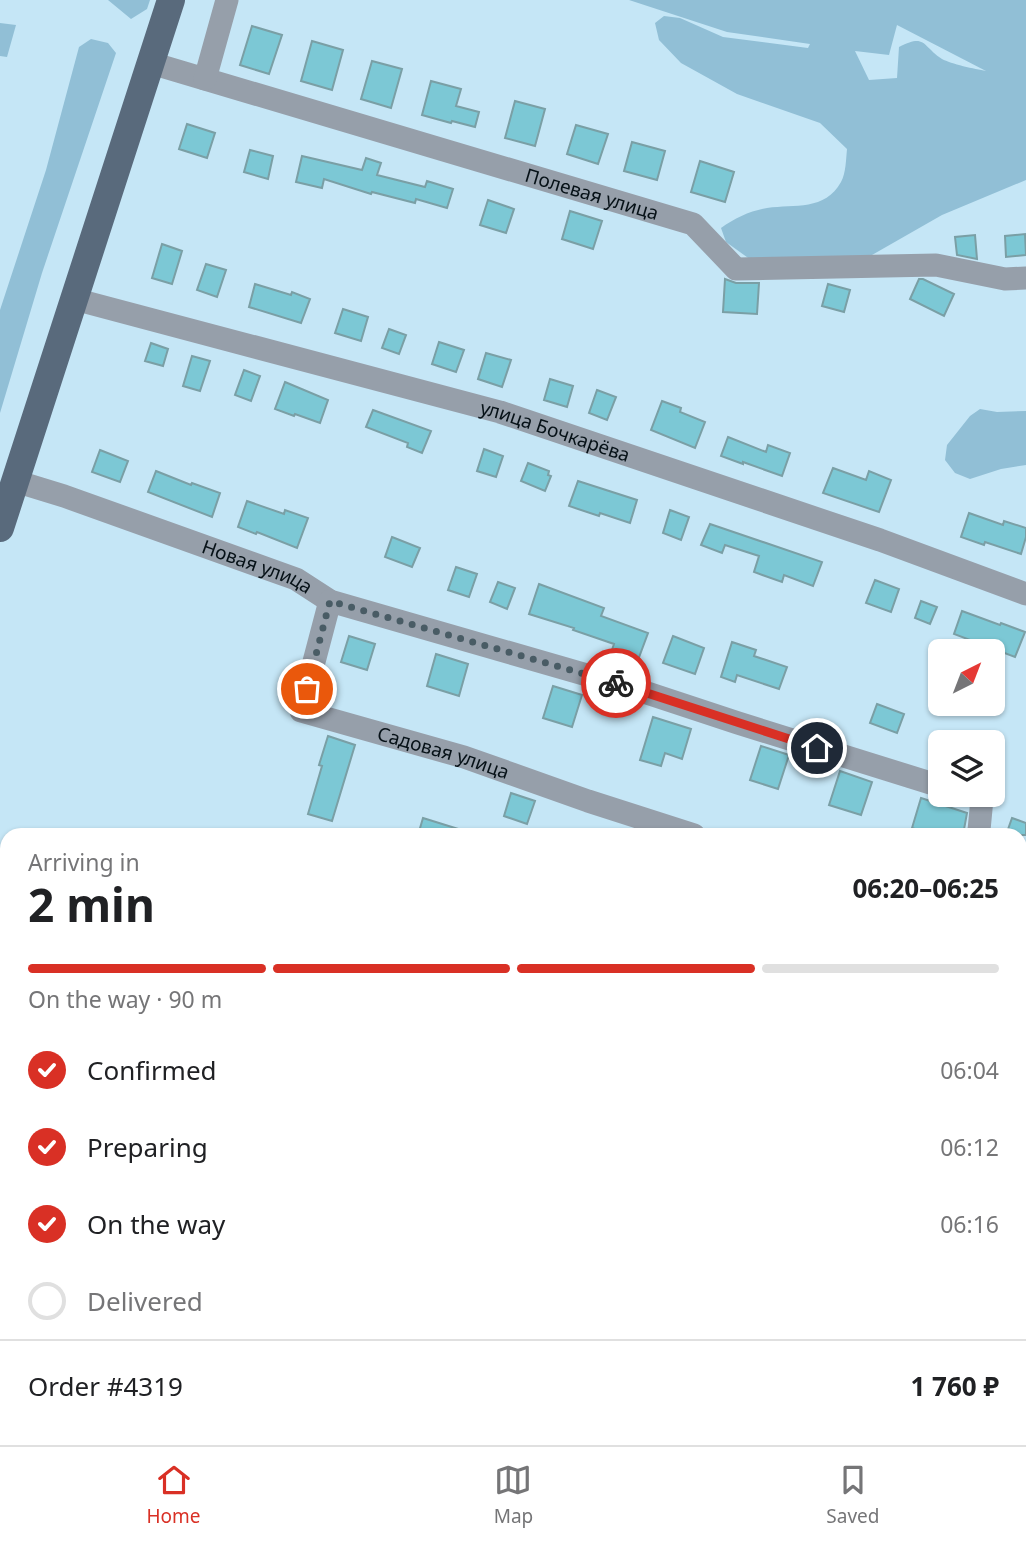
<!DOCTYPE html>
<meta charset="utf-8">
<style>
:root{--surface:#fff;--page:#f2f2f2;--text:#202124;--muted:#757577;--line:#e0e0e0;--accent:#d93025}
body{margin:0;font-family:"Noto Sans",sans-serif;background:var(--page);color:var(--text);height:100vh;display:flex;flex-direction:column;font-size:26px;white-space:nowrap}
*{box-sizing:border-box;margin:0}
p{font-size:23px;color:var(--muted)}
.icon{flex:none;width:38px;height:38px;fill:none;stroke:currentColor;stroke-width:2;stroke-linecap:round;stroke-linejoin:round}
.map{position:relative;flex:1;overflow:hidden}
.sheet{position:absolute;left:0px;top:828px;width:1027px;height:618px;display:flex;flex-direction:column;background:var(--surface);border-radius:21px 21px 0 0;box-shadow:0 2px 5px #0004}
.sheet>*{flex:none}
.needle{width:46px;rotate:42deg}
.tools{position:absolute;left:928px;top:639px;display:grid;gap:14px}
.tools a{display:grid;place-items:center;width:77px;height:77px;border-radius:10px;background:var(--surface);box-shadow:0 2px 5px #0004;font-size:35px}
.pin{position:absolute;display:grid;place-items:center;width:60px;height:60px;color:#fff;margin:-30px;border:4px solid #fff;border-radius:50%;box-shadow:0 2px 7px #0007}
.courier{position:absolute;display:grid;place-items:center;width:70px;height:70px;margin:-35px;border:5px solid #d93025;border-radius:50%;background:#fff;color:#222;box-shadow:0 2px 9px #0007}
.summary em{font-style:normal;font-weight:700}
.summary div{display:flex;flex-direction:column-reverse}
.summary{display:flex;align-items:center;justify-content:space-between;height:119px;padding:0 28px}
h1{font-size:46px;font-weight:700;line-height:52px}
.bar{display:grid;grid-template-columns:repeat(4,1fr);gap:10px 7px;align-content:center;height:84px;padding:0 28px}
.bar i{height:9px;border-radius:5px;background:var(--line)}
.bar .on{background:var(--accent)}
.bar p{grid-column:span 4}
.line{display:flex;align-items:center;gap:18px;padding:0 28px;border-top:2px solid var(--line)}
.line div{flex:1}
ol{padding:0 28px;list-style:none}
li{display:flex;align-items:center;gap:21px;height:77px}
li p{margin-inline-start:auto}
li .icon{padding:7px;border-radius:50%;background:var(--accent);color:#fff;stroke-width:4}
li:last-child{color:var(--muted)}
li i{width:38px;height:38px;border:4px solid var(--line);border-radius:50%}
.tabs{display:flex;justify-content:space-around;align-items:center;height:98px;border-top:2px solid var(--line);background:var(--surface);font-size:19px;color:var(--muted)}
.tabs a{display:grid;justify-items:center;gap:4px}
.tabs .on{color:var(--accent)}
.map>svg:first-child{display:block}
</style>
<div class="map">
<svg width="1026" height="1445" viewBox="0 0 1026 1445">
<rect width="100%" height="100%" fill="#c5e6f6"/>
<path fill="#91bfd6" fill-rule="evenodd" d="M 108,0 L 150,0 L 147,9 L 131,19 Z
M 629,0 L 1026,0 L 1026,180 L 942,215 L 865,259 L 751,260 L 726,242 L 721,228 C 735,218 750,211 767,208 C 795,204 825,211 841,182 C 846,173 846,159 847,149 L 820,123 L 737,94 L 681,63 L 659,40 L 655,23 L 664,16 L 680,18 L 723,37 L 808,48 L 810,44 L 727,32 ZM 897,25 L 986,71 C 975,69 951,64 942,59 C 922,46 926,33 899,47 L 897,78 L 869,80 L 855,51 L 889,55 Z
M 0,23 L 16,25 L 7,57 L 0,56 Z
M 91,39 L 108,43 L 116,53 L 42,273 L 0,413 L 0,310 L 46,170 L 79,47 Z
M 980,409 L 997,412 L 1026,411 L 1026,465 L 1001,469 L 970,479 L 955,473 L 945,460 L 947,445 L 970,416 Z"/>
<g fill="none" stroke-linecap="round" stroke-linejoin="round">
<path stroke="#8594c6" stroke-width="4.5" d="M 1020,1266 L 1026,1260"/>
</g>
<path fill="#7cc8d5" stroke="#7a9fa5" stroke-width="2" d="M 252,26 L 282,35 L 269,74 L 240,65 Z
M 312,41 L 343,50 L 332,90 L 301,81 Z
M 372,61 L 402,69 L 391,108 L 361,99 Z
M 431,81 L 461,89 L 456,106 L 479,112 L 475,127 L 452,121 L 451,123 L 422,115 Z
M 515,101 L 545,109 L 535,146 L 505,138 Z
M 187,124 L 215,133 L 207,158 L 179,149 Z
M 576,125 L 608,134 L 598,164 L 567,154 Z
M 632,142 L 665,151 L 657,180 L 624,171 Z
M 250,150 L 273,156 L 268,179 L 244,172 Z
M 302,156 L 362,170 L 366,158 L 381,163 L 377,175 L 425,187 L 427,181 L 453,189 L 447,208 L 416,199 L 415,203 L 372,192 L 371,194 L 324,179 L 322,188 L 296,182 Z
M 700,161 L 734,172 L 725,202 L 691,192 Z
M 488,200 L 514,209 L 506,233 L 480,225 Z
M 570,211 L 602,221 L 593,249 L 562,239 Z
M 1025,234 L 1026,255 L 1006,257 L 1005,236 Z
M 975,235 L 977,259 L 957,255 L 955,237 Z
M 162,244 L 182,251 L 172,284 L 152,278 Z
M 206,264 L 226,270 L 217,297 L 197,290 Z
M 725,279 L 736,283 L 759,283 L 757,314 L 723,312 Z
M 919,279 L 923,279 L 954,294 L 944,316 L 910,299 Z
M 255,284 L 291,295 L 292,292 L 310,299 L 301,323 L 249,307 Z
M 828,284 L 850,290 L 844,312 L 822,306 Z
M 343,309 L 368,317 L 361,341 L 335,333 Z
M 389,329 L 406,335 L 399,354 L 382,348 Z
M 439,342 L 464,350 L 456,372 L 432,364 Z
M 151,343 L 168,349 L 163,366 L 145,361 Z
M 486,353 L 511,360 L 502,387 L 478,379 Z
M 192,356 L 210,361 L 200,391 L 183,386 Z
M 244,370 L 260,376 L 251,401 L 235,395 Z
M 550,379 L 573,386 L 567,407 L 544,400 Z
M 285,382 L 328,400 L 320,423 L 295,414 L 294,416 L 275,409 Z
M 597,390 L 616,397 L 607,420 L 589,413 Z
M 662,401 L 681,408 L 680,412 L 705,422 L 695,448 L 651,430 Z
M 373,410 L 431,431 L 422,453 L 407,447 L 408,443 L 366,427 Z
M 728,437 L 766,452 L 768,445 L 790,453 L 782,476 L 743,462 L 743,464 L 721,456 Z
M 484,449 L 503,456 L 496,477 L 477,471 Z
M 100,450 L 128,461 L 120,482 L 92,472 Z
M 528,463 L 549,471 L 548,475 L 551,476 L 545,491 L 521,481 Z
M 833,468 L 866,480 L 869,471 L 891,480 L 879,512 L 823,493 Z
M 156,471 L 191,485 L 192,483 L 220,493 L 212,517 L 148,492 Z
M 578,481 L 637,500 L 630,523 L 600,513 L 599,516 L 569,506 Z
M 247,501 L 284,514 L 285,510 L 308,518 L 297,548 L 257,532 L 256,534 L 238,527 Z
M 670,510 L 689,517 L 681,540 L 663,533 Z
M 969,513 L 1003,525 L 1004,521 L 1026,528 L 1026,537 L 1021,554 L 985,542 L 984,545 L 961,537 Z
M 710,524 L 822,562 L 813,586 L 784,575 L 782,582 L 754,572 L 759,556 L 725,545 L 722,553 L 701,545 Z
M 392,537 L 420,548 L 412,567 L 385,557 Z
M 456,567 L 477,574 L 469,597 L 448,590 Z
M 875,580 L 899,589 L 891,612 L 866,603 Z
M 498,582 L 515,588 L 507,609 L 490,602 Z
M 539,584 L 604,608 L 601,616 L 648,633 L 638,660 L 612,650 L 614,644 L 573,630 L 574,628 L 529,614 Z
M 921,601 L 937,607 L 930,624 L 915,618 Z
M 962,611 L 1000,625 L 1001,623 L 1025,632 L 1015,657 L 954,634 Z
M 349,636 L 375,644 L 367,670 L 341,662 Z
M 673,636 L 704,648 L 695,674 L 663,663 Z
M 732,642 L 756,650 L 754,656 L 787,667 L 779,689 L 737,675 L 735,682 L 721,677 Z
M 436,654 L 468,664 L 459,696 L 427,686 Z
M 553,686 L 582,695 L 572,727 L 543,718 Z
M 877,704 L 904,714 L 897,733 L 870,723 Z
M 653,717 L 691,729 L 682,759 L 665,753 L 661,766 L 640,760 Z
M 328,736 L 355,745 L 332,821 L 308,814 L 322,766 L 319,765 Z
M 761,746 L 789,755 L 778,789 L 750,780 Z
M 840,771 L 872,782 L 861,815 L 829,805 Z
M 511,793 L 535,801 L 527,824 L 504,816 Z
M 921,798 L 967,813 L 963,835 L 957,835 L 946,831 L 945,835 L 932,835 L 912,828 Z
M 423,818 L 468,832 L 468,835 L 418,835 Z
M 1012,818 L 1026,823 L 1026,835 L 1006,835 Z"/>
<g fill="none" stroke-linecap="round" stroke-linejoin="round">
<g stroke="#969faa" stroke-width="23">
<path id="s1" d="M 151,63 L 693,224 L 736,269 L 936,265 L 1005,279 L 1026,278"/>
<path d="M 205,79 L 227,0"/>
<path id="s2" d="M 74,299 L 500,412 L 880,540 L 1026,594"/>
<path id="s3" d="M 15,481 L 64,496 L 296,579 L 330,601 L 632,688 L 738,723 L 940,786"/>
<path id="s4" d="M 330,601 L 301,711 L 464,757 L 588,801 L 694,835"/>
<path d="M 966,794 L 982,799 L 979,830 L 977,835"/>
<path d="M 0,1185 L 7,1187"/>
<path d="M 1020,1216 L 1026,1212"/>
</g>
<path stroke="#596a7c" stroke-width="28" d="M 0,528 L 171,0"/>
</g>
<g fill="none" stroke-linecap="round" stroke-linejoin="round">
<path stroke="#495c65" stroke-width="7" stroke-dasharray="0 12.6" d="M 307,689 L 330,601 L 616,683"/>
<path stroke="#d93025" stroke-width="9" d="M 616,683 L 817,748"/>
</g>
<g text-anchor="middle" stroke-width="5" stroke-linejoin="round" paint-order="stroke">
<g font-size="19" fill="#061117" stroke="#c5e6f6">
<text dy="7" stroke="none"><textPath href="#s1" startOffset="460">Полевая улица</textPath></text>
<text dy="7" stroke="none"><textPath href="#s2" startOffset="499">улица Бочкарёва</textPath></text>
<text dy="7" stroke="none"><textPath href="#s3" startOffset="257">Новая улица</textPath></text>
<text dy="7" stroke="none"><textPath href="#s4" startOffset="262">Садовая улица</textPath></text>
</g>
</g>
</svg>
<div class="tools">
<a><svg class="needle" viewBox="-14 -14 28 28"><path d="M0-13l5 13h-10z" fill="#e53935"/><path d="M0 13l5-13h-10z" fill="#757577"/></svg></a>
<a><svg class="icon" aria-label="layers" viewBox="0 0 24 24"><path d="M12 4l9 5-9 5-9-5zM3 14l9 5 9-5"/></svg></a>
</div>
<div class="pin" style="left:307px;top:689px;background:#ea580c"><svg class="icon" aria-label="bag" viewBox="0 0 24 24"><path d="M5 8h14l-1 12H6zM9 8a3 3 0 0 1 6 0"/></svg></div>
<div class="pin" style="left:817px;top:748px;background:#1f2937"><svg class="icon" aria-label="home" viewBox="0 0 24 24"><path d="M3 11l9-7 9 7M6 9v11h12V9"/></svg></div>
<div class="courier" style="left:616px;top:683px"><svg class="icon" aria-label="bike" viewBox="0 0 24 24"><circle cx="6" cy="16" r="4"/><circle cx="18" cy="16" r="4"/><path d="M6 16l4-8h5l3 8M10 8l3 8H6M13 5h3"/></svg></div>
<section class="sheet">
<div class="summary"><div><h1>2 min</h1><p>Arriving in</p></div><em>06:20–06:25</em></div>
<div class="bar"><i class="on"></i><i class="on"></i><i class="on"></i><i></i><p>On the way · 90 m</p></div>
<ol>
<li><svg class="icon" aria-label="check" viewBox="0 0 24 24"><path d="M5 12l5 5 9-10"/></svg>Confirmed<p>06:04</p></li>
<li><svg class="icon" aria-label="check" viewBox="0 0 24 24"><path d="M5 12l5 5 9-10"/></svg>Preparing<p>06:12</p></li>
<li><svg class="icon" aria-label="check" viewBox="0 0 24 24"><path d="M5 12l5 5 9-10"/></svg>On the way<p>06:16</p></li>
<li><i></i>Delivered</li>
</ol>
<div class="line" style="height:91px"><div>Order #4319</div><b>1 760 ₽</b></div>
</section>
</div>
<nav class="tabs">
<a class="on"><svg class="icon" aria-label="home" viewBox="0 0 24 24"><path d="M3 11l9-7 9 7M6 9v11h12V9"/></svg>Home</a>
<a><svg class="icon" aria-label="map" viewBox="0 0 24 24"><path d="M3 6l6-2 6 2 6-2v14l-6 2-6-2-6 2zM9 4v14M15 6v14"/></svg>Map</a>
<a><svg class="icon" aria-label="saved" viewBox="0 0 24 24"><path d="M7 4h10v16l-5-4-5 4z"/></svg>Saved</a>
</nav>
